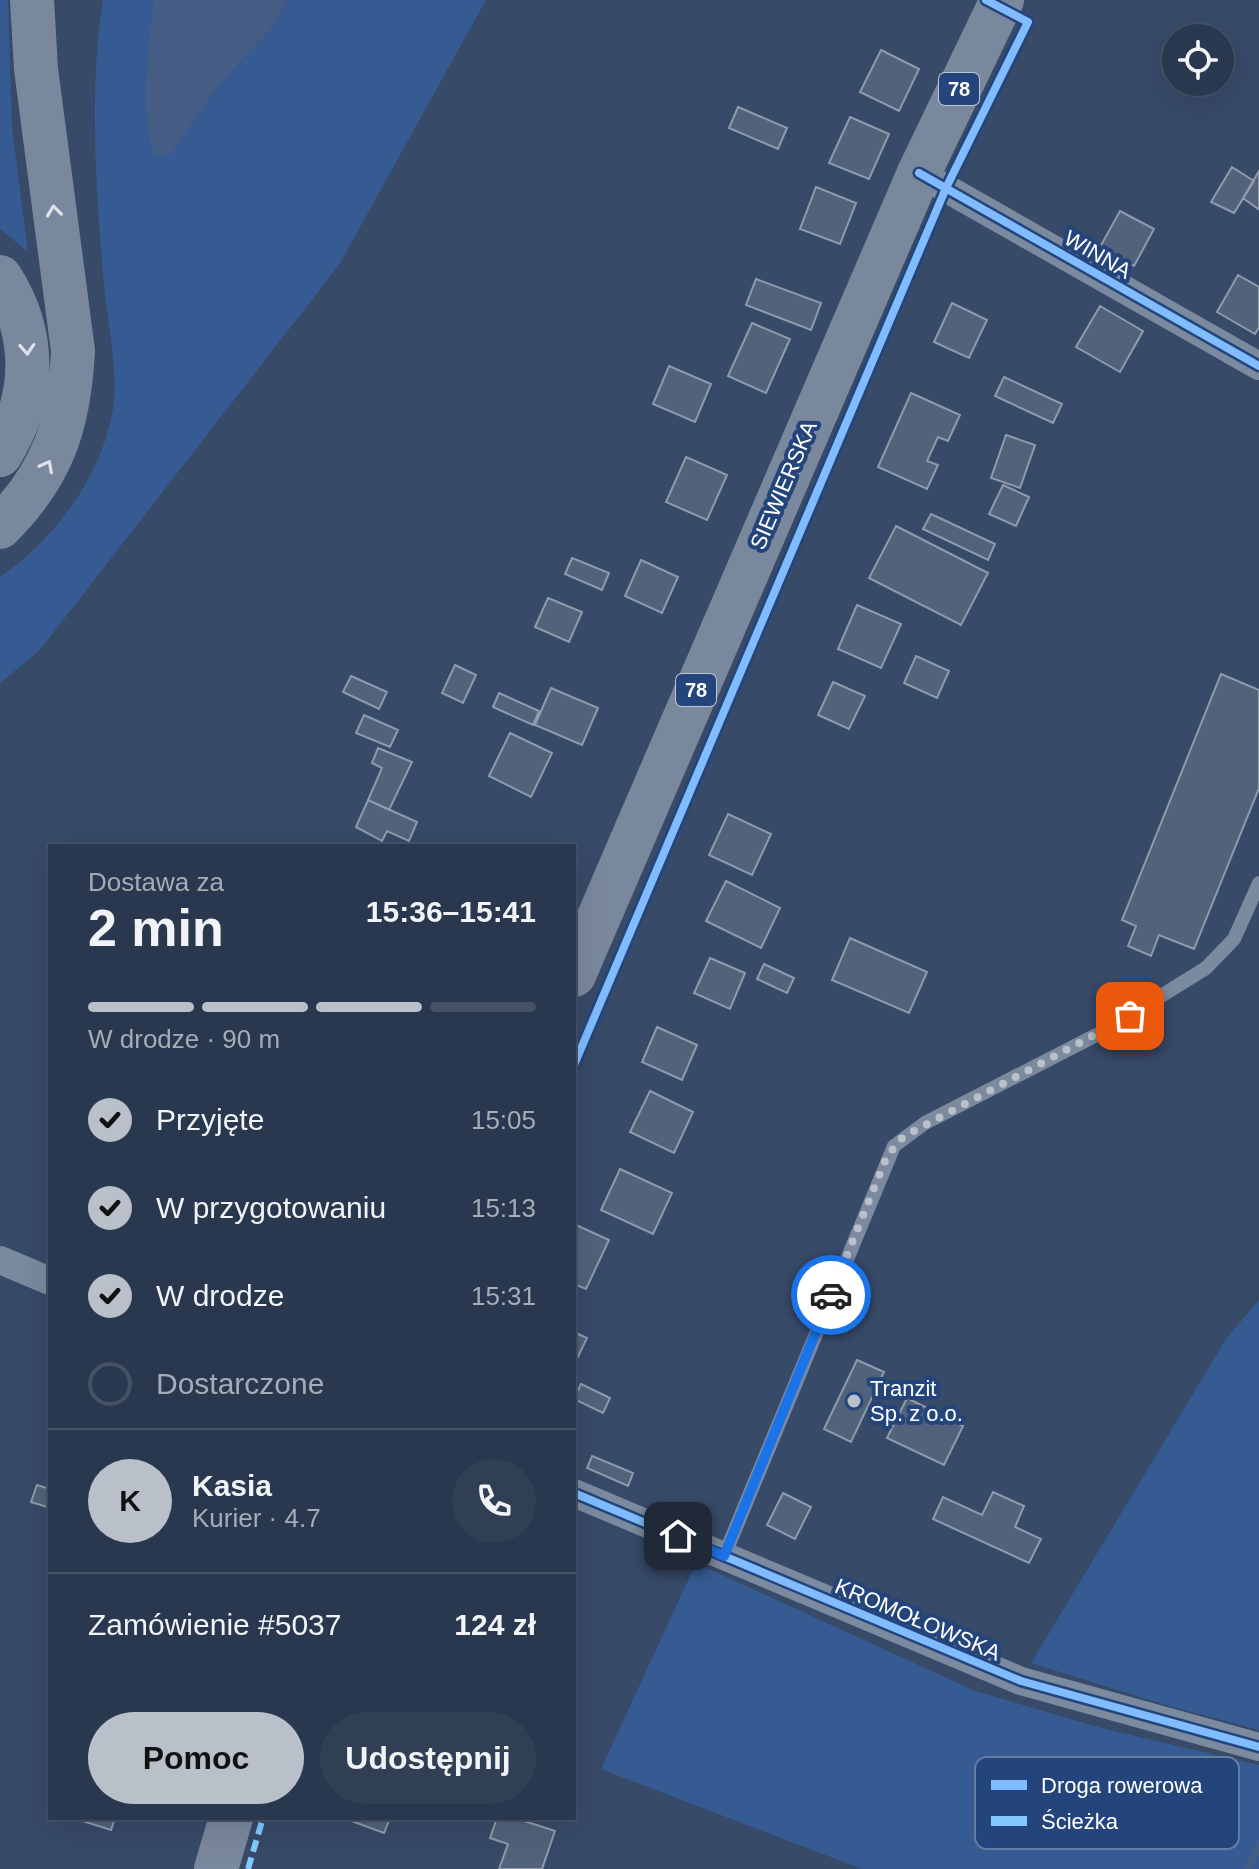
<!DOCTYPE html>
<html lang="pl">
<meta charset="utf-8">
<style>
:root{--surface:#29384e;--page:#313f55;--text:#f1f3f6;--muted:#a5acb6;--line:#455266;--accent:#b9c0ca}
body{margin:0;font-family:Helvetica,sans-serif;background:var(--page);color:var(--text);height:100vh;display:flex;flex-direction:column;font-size:30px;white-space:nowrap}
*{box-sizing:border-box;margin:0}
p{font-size:26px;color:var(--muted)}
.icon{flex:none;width:44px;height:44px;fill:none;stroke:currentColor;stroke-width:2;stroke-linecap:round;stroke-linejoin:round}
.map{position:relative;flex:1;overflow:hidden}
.details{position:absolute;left:48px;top:844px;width:528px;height:976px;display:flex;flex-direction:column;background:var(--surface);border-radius:0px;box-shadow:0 8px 32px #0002,0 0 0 2px var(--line)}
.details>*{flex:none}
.controls{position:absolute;left:1162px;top:24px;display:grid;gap:16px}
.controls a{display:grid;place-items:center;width:72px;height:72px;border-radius:50%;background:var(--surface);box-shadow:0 8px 32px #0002,0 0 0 2px var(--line);font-size:40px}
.pin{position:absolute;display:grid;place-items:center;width:68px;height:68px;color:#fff;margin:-34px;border-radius:16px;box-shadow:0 4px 12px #0006}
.courier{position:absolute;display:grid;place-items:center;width:80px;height:80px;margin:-40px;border:6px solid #1a73e8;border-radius:50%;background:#fff;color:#222;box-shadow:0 2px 10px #0007}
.headline em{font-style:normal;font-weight:700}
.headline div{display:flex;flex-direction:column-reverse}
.headline{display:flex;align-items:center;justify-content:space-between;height:136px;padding:0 40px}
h1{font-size:52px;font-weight:700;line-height:60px}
.bar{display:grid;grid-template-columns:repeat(4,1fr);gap:12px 8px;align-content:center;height:96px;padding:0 40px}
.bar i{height:10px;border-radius:6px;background:var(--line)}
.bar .current{background:var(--accent)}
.bar p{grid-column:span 4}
.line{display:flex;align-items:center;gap:20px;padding:0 40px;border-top:2px solid var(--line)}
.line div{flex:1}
.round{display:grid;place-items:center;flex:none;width:84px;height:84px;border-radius:42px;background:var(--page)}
ol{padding:0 40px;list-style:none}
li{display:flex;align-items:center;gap:24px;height:88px}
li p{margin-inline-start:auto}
li .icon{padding:8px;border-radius:50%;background:var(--accent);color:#111;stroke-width:4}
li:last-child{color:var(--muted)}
li i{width:44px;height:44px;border:4px solid var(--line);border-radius:50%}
.button{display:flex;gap:16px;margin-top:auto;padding:16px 40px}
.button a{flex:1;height:92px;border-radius:48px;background:var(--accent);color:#111;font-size:32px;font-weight:700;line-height:92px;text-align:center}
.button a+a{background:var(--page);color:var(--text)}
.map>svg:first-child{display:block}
</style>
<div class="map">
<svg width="1259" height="1869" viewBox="0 0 1259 1869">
<rect width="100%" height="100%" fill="#374a68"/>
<path fill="#365b92" d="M 0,0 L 8,0 L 12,128 L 28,252 L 0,229 Z
M 103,0 L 154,0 L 147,99 L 170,154 C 190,127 207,99 230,73 C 252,48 274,31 288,0 L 486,0 L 339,265 L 39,651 L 0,683 L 0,577 C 55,539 102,476 113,409 C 119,369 106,315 103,275 C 96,189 89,84 103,0 Z
M 1259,1300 L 1259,1730 L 1169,1706 L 1031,1663 L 1226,1339 Z
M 696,1563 L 975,1691 L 1105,1729 L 1259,1765 L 1259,1869 L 862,1869 L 601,1769 Z"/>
<path fill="#455d85" d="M 154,0 L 288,0 C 274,31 252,48 230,73 C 207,99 190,127 170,155 L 155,155 C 138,116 149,43 154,0 Z"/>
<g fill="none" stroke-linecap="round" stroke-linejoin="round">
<path stroke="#455d85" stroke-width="8" d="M 1248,1869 L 1259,1845"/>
</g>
<path fill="#52627a" stroke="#8f9bad" stroke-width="2" d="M 881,50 L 919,69 L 899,111 L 860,92 Z
M 738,107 L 787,128 L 778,149 L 729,128 Z
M 850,117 L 889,134 L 869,179 L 829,163 Z
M 1232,167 L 1254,181 L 1234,213 L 1211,202 Z
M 1259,171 L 1259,206 L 1258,209 L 1243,198 Z
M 816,187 L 856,203 L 840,244 L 800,229 Z
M 1120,211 L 1154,229 L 1134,266 L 1100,247 Z
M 1238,275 L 1259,287 L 1259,327 L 1255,334 L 1217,312 Z
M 756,279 L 821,303 L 811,330 L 746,305 Z
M 952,303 L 987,320 L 969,358 L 934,342 Z
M 1100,306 L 1143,331 L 1120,372 L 1076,347 Z
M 752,323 L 790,339 L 766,393 L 728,376 Z
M 669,366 L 711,384 L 695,422 L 653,404 Z
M 1004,377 L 1062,404 L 1053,423 L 995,396 Z
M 911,393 L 960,415 L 948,441 L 938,437 L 927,461 L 938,465 L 927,489 L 878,467 Z
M 1006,435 L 1035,445 L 1020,488 L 991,478 Z
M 686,457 L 727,475 L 707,520 L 666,502 Z
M 1003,485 L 1029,497 L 1016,526 L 989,514 Z
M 931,514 L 995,544 L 988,560 L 923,529 Z
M 896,526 L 988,573 L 961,625 L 869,578 Z
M 572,558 L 609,573 L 602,590 L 565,574 Z
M 641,560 L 678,577 L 662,613 L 625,596 Z
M 548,598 L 582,612 L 569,642 L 535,627 Z
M 857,605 L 901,624 L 881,668 L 838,649 Z
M 916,656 L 949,671 L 937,698 L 904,683 Z
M 455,665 L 476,675 L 463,703 L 442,693 Z
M 1221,674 L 1259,690 L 1259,788 L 1194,949 L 1159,935 L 1151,956 L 1128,946 L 1136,926 L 1122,920 Z
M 351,676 L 387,692 L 379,709 L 343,692 Z
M 833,682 L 865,696 L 849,729 L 818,715 Z
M 551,688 L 598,708 L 582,745 L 535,725 Z
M 499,693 L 539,711 L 533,725 L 493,707 Z
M 364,715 L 398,730 L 390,747 L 356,733 Z
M 510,733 L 552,753 L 531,797 L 489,776 Z
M 378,748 L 412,762 L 389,810 L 368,800 L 382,768 L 372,763 Z
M 368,800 L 417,822 L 409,841 L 387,831 L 382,841 L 356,827 Z
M 728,814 L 771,834 L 752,875 L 709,855 Z
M 726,881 L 780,908 L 761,948 L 706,921 Z
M 850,938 L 927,972 L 909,1013 L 832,980 Z
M 710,958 L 745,973 L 730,1009 L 694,993 Z
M 764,964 L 794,978 L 787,993 L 757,979 Z
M 657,1027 L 697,1045 L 682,1080 L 642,1062 Z
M 650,1091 L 693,1112 L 674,1153 L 630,1132 Z
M 620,1169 L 672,1193 L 653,1234 L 601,1210 Z
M 574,1224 L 609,1240 L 586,1289 L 574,1284 Z
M 574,1332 L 587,1338 L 574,1365 Z
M 857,1360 L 884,1372 L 851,1442 L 824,1429 Z
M 581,1384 L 610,1398 L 603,1413 L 574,1399 Z
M 907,1398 L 963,1426 L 944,1465 L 887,1438 Z
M 592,1456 L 633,1473 L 628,1486 L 587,1468 Z
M 37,1485 L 50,1489 L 50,1508 L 31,1502 Z
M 993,1492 L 1024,1506 L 1015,1527 L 1041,1539 L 1029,1563 L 933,1519 L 943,1497 L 982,1515 Z
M 783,1493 L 811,1507 L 795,1539 L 767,1525 Z
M 73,1818 L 115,1818 L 111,1830 Z
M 356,1818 L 390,1818 L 384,1833 L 354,1822 Z
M 497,1818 L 515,1818 L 555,1831 L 542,1869 L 499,1869 L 508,1844 L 490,1838 Z"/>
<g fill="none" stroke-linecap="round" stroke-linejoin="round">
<path stroke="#7b8a9f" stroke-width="14" d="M 724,1556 L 894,1146 L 925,1123 L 1108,1029 L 1206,968 L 1234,939 L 1259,883"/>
<path stroke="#7b8a9f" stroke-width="28" d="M 919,173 L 1259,366
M 0,1260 L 50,1281
M 574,1493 L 1021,1681 L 1259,1747"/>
<path stroke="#7a889e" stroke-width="44" d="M 0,277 C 37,333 36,398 0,455
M 0,527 C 53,474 69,425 73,351 L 36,69 L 32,0
M 574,975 L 919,173 L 1002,0
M 216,1869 L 231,1818"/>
<path stroke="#80caff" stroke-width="6" stroke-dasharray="12 6" stroke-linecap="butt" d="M 248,1869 L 263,1818"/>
<defs>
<path id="cycleway" d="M 919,173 L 1259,366
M 574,1065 L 946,188 L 1028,22 L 986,0
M 574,1493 L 1021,1681 L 1259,1747"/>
</defs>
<use href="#cycleway" stroke="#23457c" stroke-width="13"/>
<use href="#cycleway" stroke="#80bcff" stroke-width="8"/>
</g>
<defs><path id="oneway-chevron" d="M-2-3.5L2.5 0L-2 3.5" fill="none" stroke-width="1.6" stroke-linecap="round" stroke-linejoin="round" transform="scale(2)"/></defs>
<g stroke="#dee1e7">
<use href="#oneway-chevron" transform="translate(54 211) rotate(-97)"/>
<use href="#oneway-chevron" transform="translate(27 349) rotate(87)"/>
<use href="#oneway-chevron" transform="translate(47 466) rotate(-62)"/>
</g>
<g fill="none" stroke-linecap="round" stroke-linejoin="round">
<path stroke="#b9c0ca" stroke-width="8" stroke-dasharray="0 14.4" d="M 831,1295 L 887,1156 L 903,1137 L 1130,1016"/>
<path stroke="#1a73e8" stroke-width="10" d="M 678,1536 L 724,1556 L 831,1295"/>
</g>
<circle fill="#b9c0ca" stroke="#23457c" stroke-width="3" cx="854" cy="1401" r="8"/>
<g text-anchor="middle" stroke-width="8" stroke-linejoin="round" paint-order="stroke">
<g fill="#23457c" stroke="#bdc7d8" stroke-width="2">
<rect x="939" y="73" width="40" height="32" rx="6"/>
<rect x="676" y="674" width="40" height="32" rx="6"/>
</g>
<g font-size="20" font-weight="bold" fill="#fff">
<text x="959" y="96">78</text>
<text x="696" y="697">78</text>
</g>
<g font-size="22" fill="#fff" stroke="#23457c">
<text transform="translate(1098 254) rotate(30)" y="8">WINNA</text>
<text transform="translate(783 485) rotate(-67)" y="8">SIEWIERSKA</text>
<text transform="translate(918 1619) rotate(23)" y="8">KROMOŁOWSKA</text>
</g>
<g font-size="22" fill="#fff" stroke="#23457c" text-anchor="start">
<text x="870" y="1396">Tranzit<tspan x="870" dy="25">Sp. z o.o.</tspan></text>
</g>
</g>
<rect x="975" y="1757" width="264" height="92" rx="12" fill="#23457c" stroke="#657da3" stroke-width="2"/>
<rect x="991" y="1780" width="36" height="10" fill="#80bcff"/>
<rect x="991" y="1816" width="36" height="10" fill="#80caff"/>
<g font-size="22" fill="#fff">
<text x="1041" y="1793">Droga rowerowa</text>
<text x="1041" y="1829">Ścieżka</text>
</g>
</svg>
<div class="controls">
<a><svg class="icon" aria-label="locate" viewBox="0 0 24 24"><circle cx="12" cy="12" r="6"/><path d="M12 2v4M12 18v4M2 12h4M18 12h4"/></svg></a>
</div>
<div class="pin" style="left:1130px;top:1016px;background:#ea580c"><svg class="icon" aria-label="bag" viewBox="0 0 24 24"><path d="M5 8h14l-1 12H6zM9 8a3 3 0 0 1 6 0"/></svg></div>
<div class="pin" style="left:678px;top:1536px;background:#1f2937"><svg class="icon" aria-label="home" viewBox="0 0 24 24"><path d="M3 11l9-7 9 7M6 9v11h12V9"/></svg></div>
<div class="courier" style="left:831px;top:1295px"><svg class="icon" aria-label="car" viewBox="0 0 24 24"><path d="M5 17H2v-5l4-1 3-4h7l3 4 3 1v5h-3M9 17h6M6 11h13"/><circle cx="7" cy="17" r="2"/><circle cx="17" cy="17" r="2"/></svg></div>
<section class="details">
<div class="headline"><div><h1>2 min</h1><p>Dostawa za</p></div><em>15:36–15:41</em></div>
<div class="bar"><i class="current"></i><i class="current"></i><i class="current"></i><i></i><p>W drodze · 90 m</p></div>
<ol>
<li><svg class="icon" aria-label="check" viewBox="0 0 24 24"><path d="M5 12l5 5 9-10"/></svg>Przyjęte<p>15:05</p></li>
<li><svg class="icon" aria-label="check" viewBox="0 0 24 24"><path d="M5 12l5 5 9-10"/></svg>W przygotowaniu<p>15:13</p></li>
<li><svg class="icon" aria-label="check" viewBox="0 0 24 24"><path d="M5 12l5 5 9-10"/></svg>W drodze<p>15:31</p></li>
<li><i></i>Dostarczone</li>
</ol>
<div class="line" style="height:144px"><b class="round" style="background:var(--accent);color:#111">K</b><div><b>Kasia</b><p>Kurier · 4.7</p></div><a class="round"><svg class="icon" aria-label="phone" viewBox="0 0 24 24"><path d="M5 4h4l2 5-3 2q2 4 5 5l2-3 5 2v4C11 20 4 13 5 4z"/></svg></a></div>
<div class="line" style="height:104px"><div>Zamówienie #5037</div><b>124 zł</b></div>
<div class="button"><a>Pomoc</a><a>Udostępnij</a></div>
</section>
</div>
